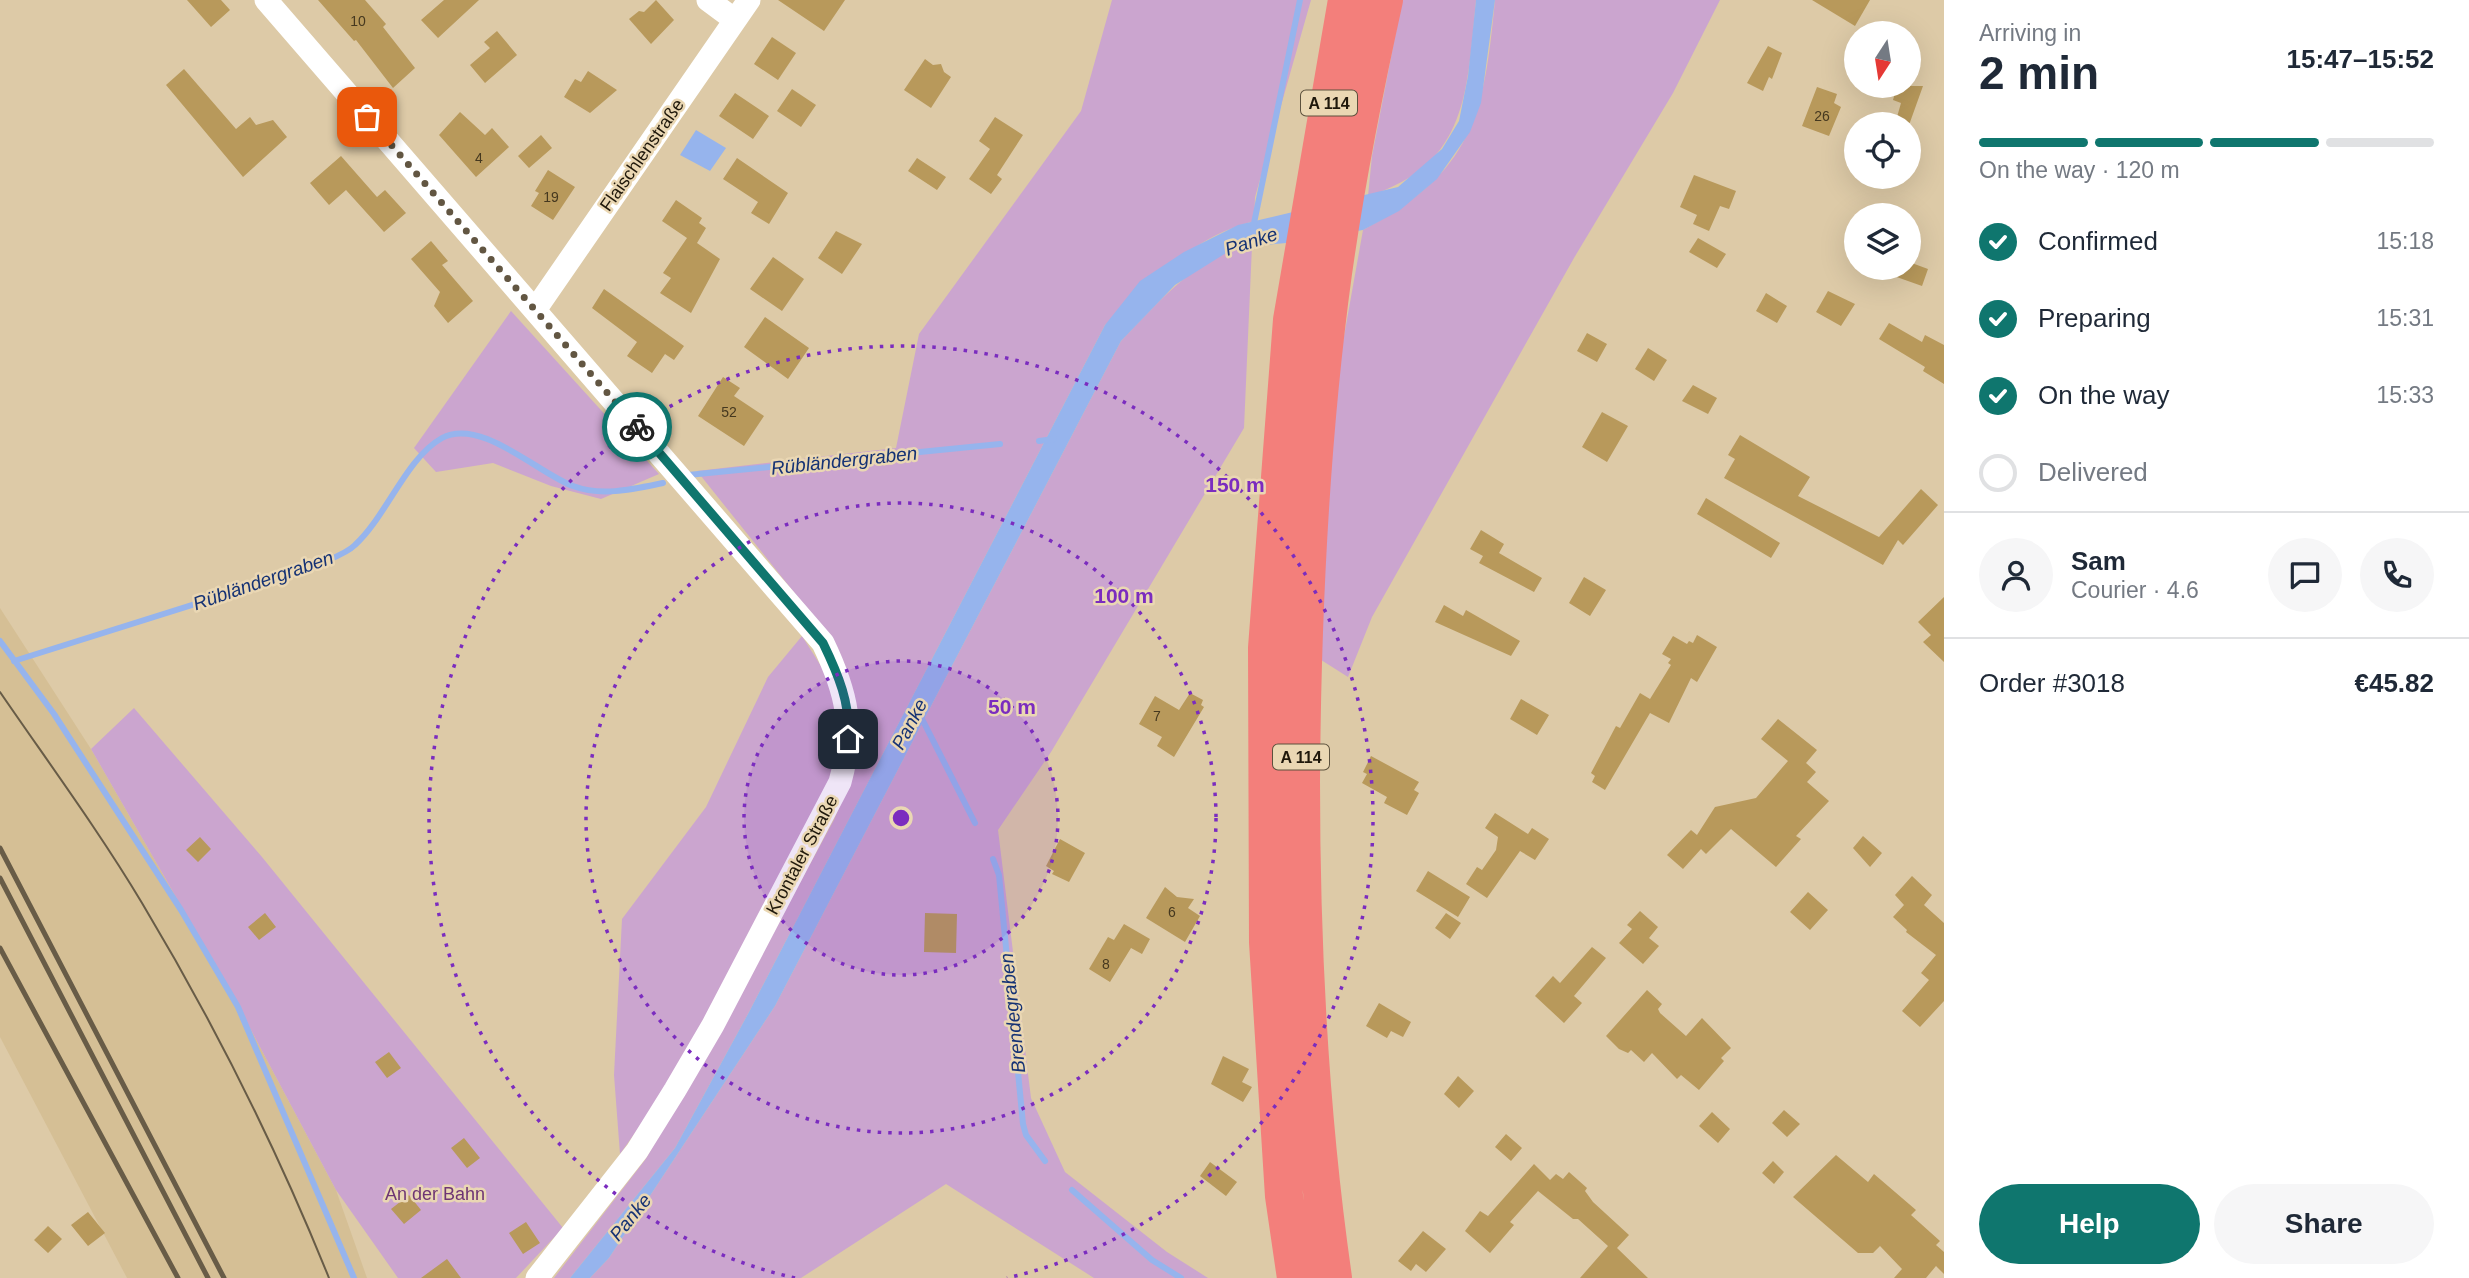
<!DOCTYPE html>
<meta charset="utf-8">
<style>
:root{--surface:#fff;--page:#f6f6f7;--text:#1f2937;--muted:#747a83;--line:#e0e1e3;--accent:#0f766e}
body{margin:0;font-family:Arial,sans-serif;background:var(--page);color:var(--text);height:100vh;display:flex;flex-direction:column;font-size:26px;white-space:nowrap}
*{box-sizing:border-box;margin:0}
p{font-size:23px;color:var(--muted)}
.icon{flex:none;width:38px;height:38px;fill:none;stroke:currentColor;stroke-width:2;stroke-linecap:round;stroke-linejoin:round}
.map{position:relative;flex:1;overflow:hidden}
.side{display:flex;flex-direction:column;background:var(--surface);width:525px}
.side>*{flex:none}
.needle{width:46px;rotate:192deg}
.controls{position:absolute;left:1844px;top:21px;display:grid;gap:14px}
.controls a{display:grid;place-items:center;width:77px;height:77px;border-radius:50%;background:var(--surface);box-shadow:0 7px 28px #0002;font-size:35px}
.pin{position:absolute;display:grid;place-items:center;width:60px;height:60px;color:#fff;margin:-30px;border-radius:14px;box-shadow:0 4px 10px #0006}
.courier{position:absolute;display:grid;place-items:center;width:70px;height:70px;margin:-35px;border:5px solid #0f766e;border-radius:50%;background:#fff;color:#222;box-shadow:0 2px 9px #0007}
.summary em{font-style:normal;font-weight:800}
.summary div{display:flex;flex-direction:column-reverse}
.summary{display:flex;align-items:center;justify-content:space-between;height:119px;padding:0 35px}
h1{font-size:46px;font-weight:800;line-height:52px}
.bar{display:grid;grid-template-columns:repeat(4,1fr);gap:10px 7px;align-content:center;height:84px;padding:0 35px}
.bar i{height:9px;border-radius:5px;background:var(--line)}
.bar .current{background:var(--accent)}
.bar p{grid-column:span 4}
.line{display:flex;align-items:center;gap:18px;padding:0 35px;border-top:2px solid var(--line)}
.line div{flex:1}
.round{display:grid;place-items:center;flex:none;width:74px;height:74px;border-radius:37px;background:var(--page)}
ol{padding:0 35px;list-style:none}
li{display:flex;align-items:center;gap:21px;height:77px}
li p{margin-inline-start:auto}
li .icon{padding:7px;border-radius:50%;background:var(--accent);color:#fff;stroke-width:4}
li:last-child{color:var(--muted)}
li i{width:38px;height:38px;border:4px solid var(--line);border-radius:50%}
.button{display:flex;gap:14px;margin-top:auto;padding:14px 35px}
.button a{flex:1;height:80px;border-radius:42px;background:var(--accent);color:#fff;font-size:28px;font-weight:800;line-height:80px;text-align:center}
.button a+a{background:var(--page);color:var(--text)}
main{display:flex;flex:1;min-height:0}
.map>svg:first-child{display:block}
</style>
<main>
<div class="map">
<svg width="1944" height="1278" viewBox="0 0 1944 1278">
<rect width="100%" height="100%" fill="#ddcaa7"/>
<path fill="#d5bf95" d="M 0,608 L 91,749 L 234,998 L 336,1190 L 367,1278 L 127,1278 L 0,1037 Z"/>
<path fill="#cba5cf" d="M 1112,0 L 1311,0 L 1255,197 L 1254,221 C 1189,238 1152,282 1105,325 L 749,1012 L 675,1148 L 570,1278 L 554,1278 L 645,1160 L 721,1029 L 834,820 L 854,772 L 832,640 L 697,471 L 896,448 L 919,334 L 1081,111 Z
M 1402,0 L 1476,0 C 1467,89 1469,165 1368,196 L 1372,156 Z
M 1495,0 L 1720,0 L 1673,93 L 1574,258 L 1372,617 L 1348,677 L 1318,658 L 1326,502 L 1341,353 L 1363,230 C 1473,172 1484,116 1495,0 Z
M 1252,246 L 1244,428 L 1051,752 L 998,830 L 1031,1098 L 1065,1172 L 1167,1252 L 1208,1278 L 1094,1278 L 946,1184 L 801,1278 L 590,1278 L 609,1258 L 775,1006 L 1121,341 C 1155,306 1202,250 1252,246 Z
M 511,311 L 659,474 L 601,499 L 551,486 L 493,463 L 436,472 L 414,448 Z
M 802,636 L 826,674 L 839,715 L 832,778 L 667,1088 L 620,1154 L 614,1075 L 622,919 L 706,807 L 768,677 Z
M 134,708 L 262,857 L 563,1228 L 516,1278 L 398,1278 L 336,1190 L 234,998 L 91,749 Z"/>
<path fill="#96b4ed" d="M 1476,0 L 1495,0 L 1481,103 L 1470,132 L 1437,179 L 1399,211 L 1363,230 L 1286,243 L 1234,248 L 1175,285 L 1121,341 L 775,1006 L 609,1258 L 590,1278 L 570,1278 L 675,1148 L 749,1012 L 1105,325 L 1140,281 L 1184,252 L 1238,225 L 1398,187 L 1442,149 L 1459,121 L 1468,76 Z
M 696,130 L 726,148 L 710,171 L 680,155 Z"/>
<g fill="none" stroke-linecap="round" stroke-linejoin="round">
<path stroke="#96b4ed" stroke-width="6" d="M 1253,228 L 1300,0
M 1039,441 L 1054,439
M 688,475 L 1000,444
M 0,641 L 54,714 L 181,910 L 238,1007 L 354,1278
M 14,661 L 313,567 C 326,560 345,555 355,545 C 386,517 406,458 442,438 C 481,417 539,474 573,486 C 602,497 634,489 663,483
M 919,713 L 975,823
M 993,859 L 999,875 L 1023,1124 L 1026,1135 L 1045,1161
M 1072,1190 L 1152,1260 L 1181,1278"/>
</g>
<path fill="#b8995b" d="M 187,0 L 221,0 L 230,10 L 211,27 Z
M 318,0 L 365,0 L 386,24 L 383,27 L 415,68 L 393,88 L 356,40 L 354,41 Z
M 444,0 L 479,0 L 438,38 L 421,20 Z
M 656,0 L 674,20 L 651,44 L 629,19 L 639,11 L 644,12 Z
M 778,0 L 845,0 L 824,31 Z
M 1812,0 L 1870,0 L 1855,26 Z
M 497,31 L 517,55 L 485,83 L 470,65 L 490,48 L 484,42 Z
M 772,37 L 796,53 L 778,80 L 754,64 Z
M 1768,46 L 1782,53 L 1772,79 L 1769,77 L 1763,91 L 1747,83 Z
M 925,59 L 933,65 L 941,64 L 944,72 L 951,77 L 931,108 L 904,90 Z
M 184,69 L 236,129 L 250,117 L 256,125 L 273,120 L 287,137 L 243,177 L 166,85 Z
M 588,71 L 617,90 L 590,113 L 564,97 L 575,79 L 581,82 Z
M 1897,86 L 1923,86 L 1909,125 L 1895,124 L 1901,103 L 1893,100 Z
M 1817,87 L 1837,94 L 1834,103 L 1841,107 L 1829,136 L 1802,126 Z
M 792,89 L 816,105 L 801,127 L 777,111 Z
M 735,93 L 769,116 L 753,139 L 719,116 Z
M 460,112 L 485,135 L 492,128 L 509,147 L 476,177 L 439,135 Z
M 995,117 L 1023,135 L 997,175 L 1002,179 L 991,194 L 969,179 L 990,149 L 979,141 Z
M 541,135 L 552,148 L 529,168 L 518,156 Z
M 341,156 L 377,197 L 385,190 L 406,213 L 384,232 L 346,190 L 329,205 L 310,183 Z
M 737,158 L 788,193 L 769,224 L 751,213 L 758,202 L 723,179 Z
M 917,158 L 946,177 L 937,190 L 908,171 Z
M 548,170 L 575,187 L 553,220 L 531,206 L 539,193 L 535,191 Z
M 1694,175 L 1736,191 L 1729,209 L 1720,206 L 1709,231 L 1693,224 L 1697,215 L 1680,207 Z
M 676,200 L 702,218 L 699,223 L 706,228 L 697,243 L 720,259 L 691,313 L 660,293 L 671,278 L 663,273 L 687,238 L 662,221 Z
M 836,231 L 862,244 L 842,274 L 818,258 Z
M 1698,238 L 1726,254 L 1717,268 L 1689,252 Z
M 431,241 L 448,261 L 442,265 L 473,301 L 448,323 L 434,306 L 440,292 L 411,259 Z
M 773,257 L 804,279 L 782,311 L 750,289 Z
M 1909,262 L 1928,269 L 1922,286 L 1877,270 L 1909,268 Z
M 604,289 L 684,346 L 674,360 L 665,354 L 652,373 L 627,356 L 637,342 L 592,308 Z
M 1828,291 L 1855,304 L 1841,326 L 1816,312 Z
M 1766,293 L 1787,306 L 1777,323 L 1756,311 Z
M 765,317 L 809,348 L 788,379 L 744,347 Z
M 1889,323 L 1922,342 L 1925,335 L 1944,345 L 1944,384 L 1923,371 L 1925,367 L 1879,339 Z
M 1587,333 L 1607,344 L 1597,362 L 1577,351 Z
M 1648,348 L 1667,360 L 1654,381 L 1635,369 Z
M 723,377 L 740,388 L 734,396 L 764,416 L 744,446 L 698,416 Z
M 1693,385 L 1717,398 L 1708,414 L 1682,401 Z
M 1602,412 L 1628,426 L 1607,462 L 1582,447 Z
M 1740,435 L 1810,477 L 1798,496 L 1879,537 L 1921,489 L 1938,505 L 1903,545 L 1898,540 L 1883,565 L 1724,478 L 1735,459 L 1728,455 Z
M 1706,498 L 1780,543 L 1771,558 L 1697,514 Z
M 1481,530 L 1504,544 L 1499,553 L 1542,578 L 1534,592 L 1479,563 L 1483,556 L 1470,549 Z
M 1584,577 L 1606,590 L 1590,616 L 1569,603 Z
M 1944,597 L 1944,662 L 1923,642 L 1931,635 L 1918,622 Z
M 1444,605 L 1463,616 L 1466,610 L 1520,641 L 1511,656 L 1435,622 Z
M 1697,635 L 1717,647 L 1697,682 L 1691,678 L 1669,723 L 1650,713 L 1605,790 L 1592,782 L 1595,776 L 1591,773 L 1616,726 L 1620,728 L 1640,693 L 1650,699 L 1671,665 L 1668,663 L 1671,659 L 1662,654 L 1673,636 L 1687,644 L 1689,641 L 1693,643 Z
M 1190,693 L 1203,700 L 1201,705 L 1204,707 L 1174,757 L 1157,746 L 1162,737 L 1139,724 L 1155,696 L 1179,710 Z
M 1521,699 L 1549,715 L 1537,735 L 1510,719 Z
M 1778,719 L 1817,750 L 1806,763 L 1816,772 L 1807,782 L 1829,801 L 1796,836 L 1801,839 L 1776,867 L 1731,829 L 1706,854 L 1701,849 L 1683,869 L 1667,855 L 1691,830 L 1697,835 L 1715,807 L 1756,798 L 1788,761 L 1761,739 Z
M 1371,756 L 1419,782 L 1414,790 L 1419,793 L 1407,815 L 1384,803 L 1387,797 L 1362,783 L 1367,774 L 1363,772 Z
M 1495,813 L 1528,834 L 1532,828 L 1549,839 L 1535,860 L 1520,851 L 1487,898 L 1466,884 L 1477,867 L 1482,870 L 1496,850 L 1498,837 L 1485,828 Z
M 1863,836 L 1882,853 L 1870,867 L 1853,848 Z
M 200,837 L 211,849 L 198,862 L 186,850 Z
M 1060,839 L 1085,853 L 1069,882 L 1052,874 L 1054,871 L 1046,866 Z
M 1428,871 L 1470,897 L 1458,917 L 1416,891 Z
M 1912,876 L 1932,895 L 1924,905 L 1944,923 L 1944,1001 L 1920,1027 L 1902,1011 L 1929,980 L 1921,973 L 1936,955 L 1906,932 L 1907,930 L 1893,917 L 1904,905 L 1895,895 Z
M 1165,887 L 1177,897 L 1194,899 L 1188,908 L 1200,916 L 1185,942 L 1146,918 Z
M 1808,892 L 1828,910 L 1810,930 L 1790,912 Z
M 1640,911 L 1658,927 L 1649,938 L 1659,946 L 1643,964 L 1619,943 L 1632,929 L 1627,925 Z
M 265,913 L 276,927 L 259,940 L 248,927 Z
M 925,913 L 957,914 L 956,953 L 924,952 Z
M 1446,913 L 1461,923 L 1450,939 L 1435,928 Z
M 1124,924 L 1150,939 L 1142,954 L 1131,948 L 1110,982 L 1089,969 L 1108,937 L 1114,940 Z
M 1592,947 L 1606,958 L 1574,996 L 1582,1003 L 1564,1023 L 1535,996 L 1553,976 L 1560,983 Z
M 1647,990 L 1662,1004 L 1658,1009 L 1660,1013 L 1686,1036 L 1702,1018 L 1731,1048 L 1721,1058 L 1724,1061 L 1699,1090 L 1681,1075 L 1677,1079 L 1652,1053 L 1644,1062 L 1631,1050 L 1628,1053 L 1619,1049 L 1606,1036 Z
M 1379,1003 L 1411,1022 L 1403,1037 L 1391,1031 L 1387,1038 L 1366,1026 Z
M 389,1052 L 401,1068 L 387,1078 L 375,1062 Z
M 1223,1056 L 1249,1069 L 1242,1082 L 1252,1087 L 1243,1102 L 1211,1084 Z
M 1458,1076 L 1474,1091 L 1459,1108 L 1444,1094 Z
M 1784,1110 L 1800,1124 L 1787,1137 L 1772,1123 Z
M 1712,1112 L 1730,1129 L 1718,1143 L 1699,1126 Z
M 1506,1134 L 1522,1148 L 1511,1161 L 1495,1147 Z
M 464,1138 L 480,1158 L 467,1168 L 451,1148 Z
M 1836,1155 L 1868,1182 L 1874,1174 L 1916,1210 L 1911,1215 L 1940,1241 L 1936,1245 L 1944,1252 L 1944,1274 L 1936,1266 L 1926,1278 L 1894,1278 L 1902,1269 L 1880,1246 L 1873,1253 L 1858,1253 L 1793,1197 Z
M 1773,1161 L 1784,1172 L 1774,1184 L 1762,1173 Z
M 1210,1162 L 1237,1182 L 1226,1196 L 1200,1176 Z
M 1534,1164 L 1550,1180 L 1556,1174 L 1563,1179 L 1569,1172 L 1587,1188 L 1585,1191 L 1593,1202 L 1629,1235 L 1617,1248 L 1648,1278 L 1580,1278 L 1608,1246 L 1578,1219 L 1573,1219 L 1538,1191 L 1510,1222 L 1514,1225 L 1490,1253 L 1465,1231 L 1480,1211 L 1488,1216 Z
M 409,1195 L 421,1210 L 404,1224 L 391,1209 Z
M 88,1212 L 105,1233 L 88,1246 L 71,1225 Z
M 526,1222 L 540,1243 L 523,1254 L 509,1233 Z
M 48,1226 L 62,1239 L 48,1253 L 34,1240 Z
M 1423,1231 L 1446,1249 L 1426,1272 L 1416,1264 L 1411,1271 L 1398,1261 Z
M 447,1259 L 461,1278 L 421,1278 Z"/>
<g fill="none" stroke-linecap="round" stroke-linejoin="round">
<path stroke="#fff" stroke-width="23" d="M 266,0 L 823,643 C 847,693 855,728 840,782 L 713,1025 L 675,1090 L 637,1151 L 537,1278
M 708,0 L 735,20
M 535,310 L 749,0"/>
<path stroke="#f37f7b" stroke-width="38" d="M 1296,1278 L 1284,1196 L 1268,942 L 1267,648 L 1292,320 L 1347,0
M 1333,1278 C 1309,1112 1301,950 1301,782 C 1302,612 1310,441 1333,273 C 1346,181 1364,90 1384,0"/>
<path stroke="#685c47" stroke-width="2" d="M 0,692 C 48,762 99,831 142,903 C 214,1023 277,1149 329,1278"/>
<path stroke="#685c47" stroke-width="5" d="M 0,848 L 224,1278
M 0,878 L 208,1278
M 0,948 L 178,1278"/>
</g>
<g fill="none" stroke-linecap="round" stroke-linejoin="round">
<path stroke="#625642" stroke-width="7" stroke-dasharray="0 12.6" d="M 367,117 L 637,427"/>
<path stroke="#0f766e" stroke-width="9" d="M 637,427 L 823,643 C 838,674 851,704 848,739"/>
</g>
<circle cx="901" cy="818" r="157" fill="#7b2cbf" fill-opacity=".12"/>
<g fill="none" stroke="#7b2cbf" stroke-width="3.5" stroke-dasharray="3.5 7">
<circle cx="901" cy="818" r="157"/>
<circle cx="901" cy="818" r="315"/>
<path d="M795 1278A472 472 0 1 1 1007 1278"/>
</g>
<g text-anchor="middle" stroke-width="5" stroke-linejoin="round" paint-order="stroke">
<g font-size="14" fill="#45381f">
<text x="358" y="26">10</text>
<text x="1822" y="121">26</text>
<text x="479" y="163">4</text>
<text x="551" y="202">19</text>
<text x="729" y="417">52</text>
<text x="1157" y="721">7</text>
<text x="1172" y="917">6</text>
<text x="1106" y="969">8</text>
</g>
<g fill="#ead7b3" stroke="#5c513d" stroke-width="2">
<rect x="1301" y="90.5" width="56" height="25" rx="5"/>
<rect x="1273" y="744.5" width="56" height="25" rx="5"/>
</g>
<g font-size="16" font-weight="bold" fill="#1f180b">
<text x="1329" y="109">A 114</text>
<text x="1301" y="763">A 114</text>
</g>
<g font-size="18" fill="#1f180b" stroke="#ead7b3">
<text transform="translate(642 155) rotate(-55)" y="6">Flaischlenstraße</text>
<text transform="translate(802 855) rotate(-62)" y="6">Krontaler Straße</text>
</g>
<g font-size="18" fill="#6e3574" stroke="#ead7b3">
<text x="435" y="1200">An der Bahn</text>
</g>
<g font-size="19" font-style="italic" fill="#153274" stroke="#ead7b3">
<text transform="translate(1251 241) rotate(-18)" y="7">Panke</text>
<text transform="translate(844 460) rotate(-6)" y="7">Rübländergraben</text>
<text transform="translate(263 580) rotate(-19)" y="7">Rübländergraben</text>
<text transform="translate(909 724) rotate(-62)" y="7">Panke</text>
<text transform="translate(1012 1013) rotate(-96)" y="7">Brendegraben</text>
<text transform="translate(630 1217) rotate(-51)" y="7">Panke</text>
</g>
</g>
<circle cx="901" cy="818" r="10" fill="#7b2cbf" stroke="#ead7b3" stroke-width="3.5"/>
<g font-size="21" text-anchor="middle" font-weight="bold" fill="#7b2cbf" stroke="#ead7b3" stroke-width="5" stroke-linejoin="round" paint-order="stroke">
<text x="1235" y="492">150 m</text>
<text x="1124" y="603">100 m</text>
<text x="1012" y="714">50 m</text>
</g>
</svg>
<div class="controls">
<a><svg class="needle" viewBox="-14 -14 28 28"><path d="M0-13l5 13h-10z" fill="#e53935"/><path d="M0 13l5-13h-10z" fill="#747a83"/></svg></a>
<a><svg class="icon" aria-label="locate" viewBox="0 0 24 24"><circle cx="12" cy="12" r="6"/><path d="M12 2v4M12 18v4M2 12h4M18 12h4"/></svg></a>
<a><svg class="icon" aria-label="layers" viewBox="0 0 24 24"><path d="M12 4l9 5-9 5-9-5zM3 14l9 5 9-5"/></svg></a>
</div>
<div class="pin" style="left:367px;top:117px;background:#ea580c"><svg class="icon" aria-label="bag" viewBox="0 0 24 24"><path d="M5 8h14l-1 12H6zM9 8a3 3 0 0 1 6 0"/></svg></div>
<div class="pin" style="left:848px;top:739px;background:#1f2937"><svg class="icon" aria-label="home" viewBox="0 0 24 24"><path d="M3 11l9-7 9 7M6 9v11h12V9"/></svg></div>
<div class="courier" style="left:637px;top:427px"><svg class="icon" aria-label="bike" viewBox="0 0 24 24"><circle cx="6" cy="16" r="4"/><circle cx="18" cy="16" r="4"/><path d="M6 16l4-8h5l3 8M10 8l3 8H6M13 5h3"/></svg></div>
</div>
<section class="side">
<div class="summary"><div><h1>2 min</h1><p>Arriving in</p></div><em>15:47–15:52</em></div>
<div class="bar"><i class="current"></i><i class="current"></i><i class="current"></i><i></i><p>On the way · 120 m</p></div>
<ol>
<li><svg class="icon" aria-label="check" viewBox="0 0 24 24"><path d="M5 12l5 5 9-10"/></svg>Confirmed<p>15:18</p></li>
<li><svg class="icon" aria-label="check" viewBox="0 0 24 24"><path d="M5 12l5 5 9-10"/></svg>Preparing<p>15:31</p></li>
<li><svg class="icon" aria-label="check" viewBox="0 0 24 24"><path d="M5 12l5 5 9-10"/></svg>On the way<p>15:33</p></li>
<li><i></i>Delivered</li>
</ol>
<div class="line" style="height:126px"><a class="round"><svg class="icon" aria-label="person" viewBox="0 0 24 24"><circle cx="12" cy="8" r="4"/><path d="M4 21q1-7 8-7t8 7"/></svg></a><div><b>Sam</b><p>Courier · 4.6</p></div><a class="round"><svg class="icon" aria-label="chat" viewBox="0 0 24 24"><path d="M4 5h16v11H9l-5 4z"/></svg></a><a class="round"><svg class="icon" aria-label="phone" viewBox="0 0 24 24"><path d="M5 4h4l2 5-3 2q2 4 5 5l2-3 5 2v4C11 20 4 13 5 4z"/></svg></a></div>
<div class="line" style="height:91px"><div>Order #3018</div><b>€45.82</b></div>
<div class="button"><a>Help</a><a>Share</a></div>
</section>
</main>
